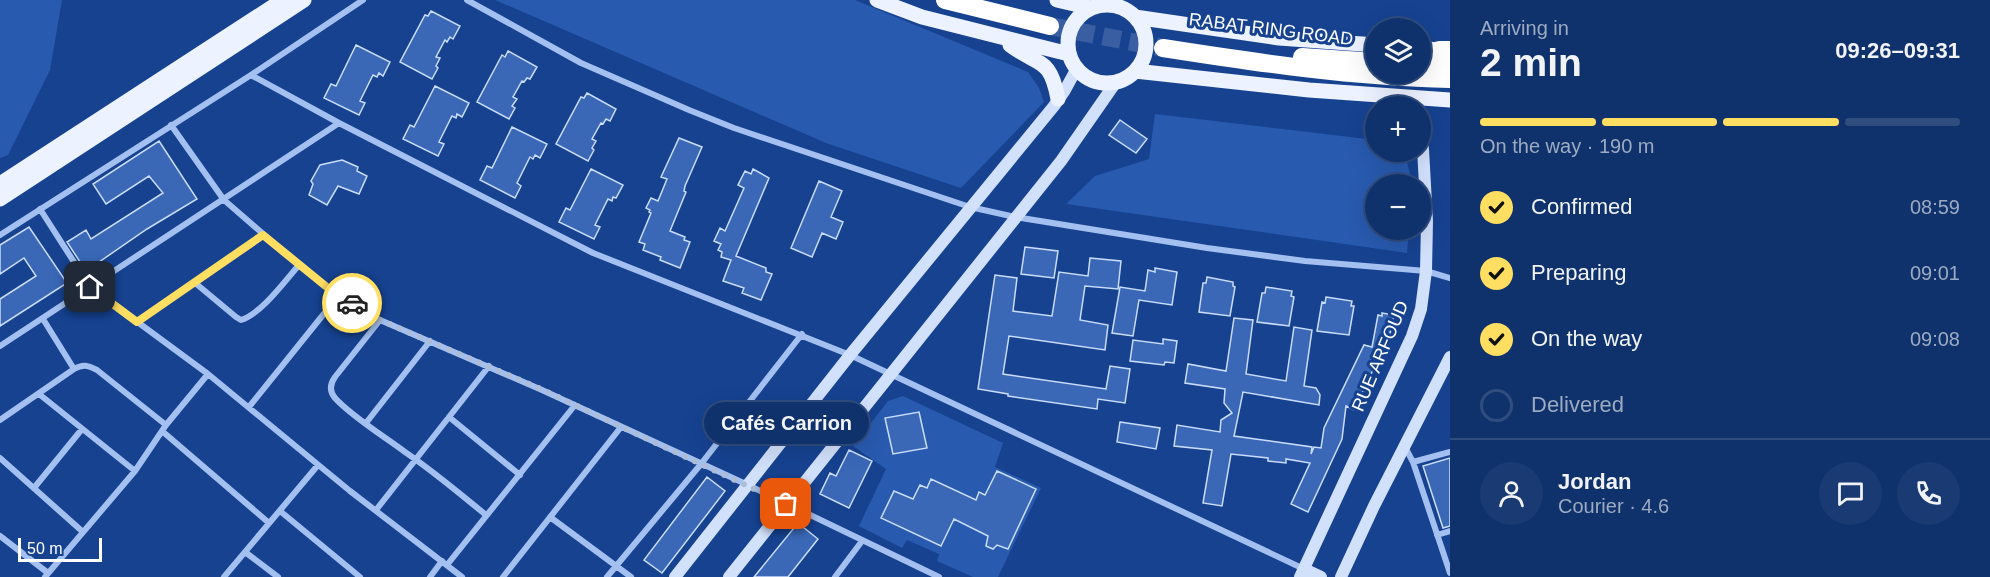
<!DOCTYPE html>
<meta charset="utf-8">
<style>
:root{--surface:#10326c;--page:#193a72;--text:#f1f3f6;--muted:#9caac2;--line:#304d7f;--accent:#ffde62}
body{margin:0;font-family:Helvetica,sans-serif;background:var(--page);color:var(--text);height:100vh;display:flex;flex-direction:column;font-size:22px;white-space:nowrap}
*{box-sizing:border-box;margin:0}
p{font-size:20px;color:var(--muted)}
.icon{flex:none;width:33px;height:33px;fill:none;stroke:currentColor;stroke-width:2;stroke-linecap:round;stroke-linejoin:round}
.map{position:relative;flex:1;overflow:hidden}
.side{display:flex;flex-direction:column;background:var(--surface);width:540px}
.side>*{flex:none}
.fabs{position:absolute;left:1365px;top:18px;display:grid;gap:12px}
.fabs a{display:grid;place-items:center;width:66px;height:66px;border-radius:50%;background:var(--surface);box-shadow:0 6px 24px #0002,0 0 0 2px var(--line);font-size:30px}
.scale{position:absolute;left:18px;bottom:15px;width:84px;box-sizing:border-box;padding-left:6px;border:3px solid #fff;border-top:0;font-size:16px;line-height:21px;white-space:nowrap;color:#fff;-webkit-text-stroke:4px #164290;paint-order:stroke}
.pin{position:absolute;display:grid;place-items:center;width:51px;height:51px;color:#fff;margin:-26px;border-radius:12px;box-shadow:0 3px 9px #0006}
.courier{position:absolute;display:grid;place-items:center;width:60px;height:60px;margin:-30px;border:4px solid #ffde62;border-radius:50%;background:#fff;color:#222;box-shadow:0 2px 8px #0007}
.bubble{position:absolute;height:42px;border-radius:21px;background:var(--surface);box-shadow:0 6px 24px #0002,0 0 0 2px var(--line);font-size:20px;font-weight:800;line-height:42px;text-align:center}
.headline em{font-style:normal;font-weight:800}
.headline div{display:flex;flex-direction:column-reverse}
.headline{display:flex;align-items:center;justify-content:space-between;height:102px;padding:0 30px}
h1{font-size:39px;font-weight:800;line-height:45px}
.bar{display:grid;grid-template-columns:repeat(4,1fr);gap:9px 6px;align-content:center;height:72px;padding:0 30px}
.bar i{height:8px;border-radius:4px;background:var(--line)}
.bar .current{background:var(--accent)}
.bar p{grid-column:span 4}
.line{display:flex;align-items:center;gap:15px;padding:0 30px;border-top:2px solid var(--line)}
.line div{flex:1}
.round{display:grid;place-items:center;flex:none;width:63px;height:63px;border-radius:32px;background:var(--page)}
ol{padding:0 30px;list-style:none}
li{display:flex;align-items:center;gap:18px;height:66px}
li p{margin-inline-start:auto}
li .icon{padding:6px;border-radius:50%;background:var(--accent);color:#111;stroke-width:4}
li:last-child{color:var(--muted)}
li i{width:33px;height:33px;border:3px solid var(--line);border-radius:50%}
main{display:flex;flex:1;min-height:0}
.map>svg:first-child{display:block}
</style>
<main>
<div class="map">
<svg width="1450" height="577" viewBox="0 0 1450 577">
<rect width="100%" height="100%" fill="#164290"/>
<path fill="#285aaf" d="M 0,0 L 62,0 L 50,70 L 8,155 L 0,158 Z
M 495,0 L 855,0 L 1028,72 L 1039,88 L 1044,102 L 961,188 L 826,143 Z
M 1155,114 L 1375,140 L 1376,152 L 1404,152 L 1413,184 L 1376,184 L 1376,230 L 1409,230 L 1407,253 L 1066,204 L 1095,176 L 1149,159 Z
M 903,396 L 1003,443 L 995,467 L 1041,488 L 998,577 L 973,577 L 937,561 L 939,554 L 907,540 L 902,548 L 859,526 L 886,469 L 853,446 L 888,401 Z"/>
<path fill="#3a68b7" stroke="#cadcfb" stroke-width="1.5" d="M 431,11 L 460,26 L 453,39 L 450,37 L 447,42 L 445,40 L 436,57 L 440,58 L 436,66 L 438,68 L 432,79 L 400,62 L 425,15 L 428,16 Z
M 356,45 L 390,62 L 383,76 L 379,73 L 377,77 L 373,75 L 360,101 L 365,103 L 359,115 L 324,98 L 331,84 L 336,86 Z
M 508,51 L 537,67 L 530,79 L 527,78 L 524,82 L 522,81 L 513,97 L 517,99 L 512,106 L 515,108 L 509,119 L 477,102 L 502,55 L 505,57 Z
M 435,86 L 469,103 L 462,117 L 457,114 L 456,118 L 452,116 L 439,142 L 444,144 L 438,156 L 403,139 L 410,125 L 414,127 Z
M 587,93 L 616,109 L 610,121 L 606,119 L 603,124 L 601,123 L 592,139 L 596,141 L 592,148 L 594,150 L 588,161 L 556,144 L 581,97 L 584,98 Z
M 1120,120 L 1147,139 L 1136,153 L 1109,135 Z
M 512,127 L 547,144 L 540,158 L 535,155 L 533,159 L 530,157 L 517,183 L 521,186 L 515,198 L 480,180 L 487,166 L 492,168 Z
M 679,138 L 702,147 L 685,186 L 684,191 L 686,192 L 670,231 L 685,237 L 684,240 L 690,242 L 680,268 L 660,260 L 661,257 L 643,250 L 645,244 L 639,242 L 651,213 L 649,212 L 650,210 L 646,208 L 651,198 L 658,201 L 667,179 L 661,177 Z
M 159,141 L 197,199 L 147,229 L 86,271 L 67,242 L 86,230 L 91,239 L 163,193 L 149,176 L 106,204 L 93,184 Z
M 342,160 L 358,167 L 357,171 L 367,176 L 359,194 L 338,186 L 327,205 L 309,195 L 313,184 L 311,181 L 320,165 Z
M 591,169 L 623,185 L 616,198 L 613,197 L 612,201 L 608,199 L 595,225 L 600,227 L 594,239 L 559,222 L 566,208 L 570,210 Z
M 753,169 L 769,178 L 736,256 L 766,268 L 766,272 L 772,274 L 761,300 L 742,293 L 744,288 L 723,281 L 731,260 L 721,257 L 722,252 L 718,250 L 721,244 L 714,241 L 720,228 L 725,231 L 744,188 L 738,185 L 745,171 L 751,174 Z
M 819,181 L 842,191 L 831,217 L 843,222 L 836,239 L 822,233 L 812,257 L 791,248 Z
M 29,227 L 67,283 L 0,326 L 0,299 L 36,276 L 24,258 L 0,274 L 0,245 Z
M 1025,247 L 1058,251 L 1054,278 L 1021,274 Z
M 1090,258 L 1121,261 L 1118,289 L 1085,286 L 1080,320 L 1108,325 L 1105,350 L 1009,336 L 1003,374 L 1106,389 L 1110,366 L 1130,369 L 1125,403 L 1098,399 L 1097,409 L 1008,396 L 1008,394 L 978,389 L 995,275 L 1017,278 L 1013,311 L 1052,316 L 1059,272 L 1088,276 Z
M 1155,268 L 1177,272 L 1172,305 L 1139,300 L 1133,336 L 1112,333 L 1120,287 L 1145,291 L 1148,270 L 1155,272 Z
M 1207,277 L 1233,282 L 1233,286 L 1235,287 L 1230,316 L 1199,312 L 1203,283 L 1206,283 Z
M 1266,287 L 1292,291 L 1291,296 L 1294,297 L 1289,326 L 1257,322 L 1262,293 L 1265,293 Z
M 1326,297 L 1352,301 L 1351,306 L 1354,306 L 1349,335 L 1317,331 L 1322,302 L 1325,303 Z
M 1382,313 L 1394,315 L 1390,334 L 1354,410 L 1346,406 L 1342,439 L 1308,512 L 1291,504 L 1310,463 L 1286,459 L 1286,463 L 1268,461 L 1268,458 L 1231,454 L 1222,506 L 1203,503 L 1212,450 L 1174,446 L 1177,425 L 1220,432 L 1221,420 L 1232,413 L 1224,403 L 1225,389 L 1185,383 L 1188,364 L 1226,371 L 1234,318 L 1253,320 L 1246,374 L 1286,381 L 1294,327 L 1312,330 L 1304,386 L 1316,388 L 1320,395 L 1319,405 L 1243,392 L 1234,436 L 1312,447 L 1311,454 L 1314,447 L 1321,448 L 1324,428 L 1364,345 L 1372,347 L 1378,315 L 1382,316 Z
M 1163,339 L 1177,341 L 1174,363 L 1165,362 L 1164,365 L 1130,361 L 1133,340 L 1163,344 Z
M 919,412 L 927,448 L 893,454 L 885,418 Z
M 1120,422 L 1160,428 L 1156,449 L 1117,442 Z
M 849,450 L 872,461 L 849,508 L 820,494 L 830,473 L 836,476 Z
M 1450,458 L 1450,526 L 1443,528 L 1423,466 Z
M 997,471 L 1036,489 L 1008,549 L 997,545 L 993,549 L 986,546 L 988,536 L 954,519 L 941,546 L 881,518 L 894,491 L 913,499 L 920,485 L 927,488 L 931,479 L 976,500 L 979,492 L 985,495 Z
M 707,477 L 725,491 L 662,573 L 644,560 Z
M 798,523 L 818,539 L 788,577 L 754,577 Z"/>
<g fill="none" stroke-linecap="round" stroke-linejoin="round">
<path stroke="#395ea1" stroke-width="18" stroke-dasharray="18 9" stroke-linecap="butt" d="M 1050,26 L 1163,48"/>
<path stroke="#a3c0f0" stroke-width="6" d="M 467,0 L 581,63 L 689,110 L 734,128 L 970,207 L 1015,217 L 1207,248 L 1305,261 L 1426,271 L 1450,278
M 251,75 L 339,123 L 593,253 L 850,355 L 1304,569
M 171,125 L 224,200 L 299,265 L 328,288 L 348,301 L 380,320 L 542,390 L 748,485 L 939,577
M 40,209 L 90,287 L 208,374 L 350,491 L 462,577
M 0,235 L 251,75 L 363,0
M 194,282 L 236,317 L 241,320 C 261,314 285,281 299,265
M 43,319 L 74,369
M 380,320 L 335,377 C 330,384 329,391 335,398 C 351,416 385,437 405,452 C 433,471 459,493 486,515
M 137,322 L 263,235
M 0,346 L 339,123
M 39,394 L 135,471
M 249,407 L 339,295
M 449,417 L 520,475
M 0,420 L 74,369 C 83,364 87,365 97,370 L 166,425
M 366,423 L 430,341
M 162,431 L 269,523
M 1405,447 L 1413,462 L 1450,573
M 0,458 L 83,532
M 1413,462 L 1450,452
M 34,488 L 82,429
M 376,510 L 489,366
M 280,511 L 360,577
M 550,517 L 631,577
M 1437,535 L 1450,531
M 0,536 L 48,573
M 245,552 L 278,577
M 447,565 L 575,405
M 45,577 L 135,471 L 166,425 L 208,374
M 224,577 L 318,465
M 430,577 L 442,561
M 503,577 L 621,427
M 607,577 L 701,464 L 802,334
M 835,577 L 862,541"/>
<path stroke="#d1e0fb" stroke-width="12" d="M 1304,569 L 1321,577
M 675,577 L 850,355 L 1054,106 L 1065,90 L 1077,68
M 729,577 L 1061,161 L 1116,82
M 1300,577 L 1412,336 L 1421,309 L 1426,271 L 1427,221 L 1423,149 L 1420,135
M 1341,577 L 1374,506 L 1450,357"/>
<path stroke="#ecf2ff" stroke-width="15" d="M 877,0 L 922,17 L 1069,54
M 1057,0 L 1091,8
M1068 44a39 39 0 1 1 78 0a39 39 0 1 1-78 0Z
M 1135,17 L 1279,38 L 1376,45
M 1010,45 C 1039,67 1050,56 1058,99
M 1420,49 L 1450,50
M 1135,71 L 1309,90 L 1450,100
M 0,184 L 283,0
M 0,199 L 304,0"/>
<path stroke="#fff" stroke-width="18" d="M 945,0 L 1050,26
M 1163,48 C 1259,63 1353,77 1450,79
M 1439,50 L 1450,50
M 1302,57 L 1376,62
M 1420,65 L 1450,66"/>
</g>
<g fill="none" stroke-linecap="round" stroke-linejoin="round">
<path stroke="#adbdd8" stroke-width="6" stroke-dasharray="0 10.8" d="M 352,303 L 380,320 L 543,390 L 786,504"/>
<path stroke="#ffde62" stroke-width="8" d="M 90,287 L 137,322 L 263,235 L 328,288 L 352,303"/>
</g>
<g text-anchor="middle" stroke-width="6" stroke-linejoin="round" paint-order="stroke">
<g font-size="18" fill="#fff" stroke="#164290">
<text transform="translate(1271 29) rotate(7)" y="6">RABAT RING ROAD</text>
<text transform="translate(1380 356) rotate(-67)" y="6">RUE ARFOUD</text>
</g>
</g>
</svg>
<div class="fabs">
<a><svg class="icon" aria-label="layers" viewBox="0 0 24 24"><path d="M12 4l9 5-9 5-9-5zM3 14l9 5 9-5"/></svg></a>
<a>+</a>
<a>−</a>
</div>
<div class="scale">50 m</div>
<div class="pin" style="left:786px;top:504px;background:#ea580c"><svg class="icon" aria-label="bag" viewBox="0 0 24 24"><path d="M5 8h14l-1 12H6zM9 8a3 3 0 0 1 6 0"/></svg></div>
<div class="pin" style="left:90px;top:287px;background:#1f2937"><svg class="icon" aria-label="home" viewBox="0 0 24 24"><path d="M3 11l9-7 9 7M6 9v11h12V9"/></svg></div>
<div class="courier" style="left:352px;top:303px"><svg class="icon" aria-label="car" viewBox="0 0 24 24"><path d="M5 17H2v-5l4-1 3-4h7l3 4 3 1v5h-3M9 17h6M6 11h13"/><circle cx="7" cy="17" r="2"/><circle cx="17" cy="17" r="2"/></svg></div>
<div class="bubble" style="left:704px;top:402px;width:165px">Cafés Carrion</div>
</div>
<section class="side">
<div class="headline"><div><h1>2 min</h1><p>Arriving in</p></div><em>09:26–09:31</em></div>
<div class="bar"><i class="current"></i><i class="current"></i><i class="current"></i><i></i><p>On the way · 190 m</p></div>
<ol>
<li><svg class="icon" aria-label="check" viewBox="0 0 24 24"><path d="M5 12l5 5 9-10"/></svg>Confirmed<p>08:59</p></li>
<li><svg class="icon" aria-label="check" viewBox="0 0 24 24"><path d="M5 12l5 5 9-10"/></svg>Preparing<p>09:01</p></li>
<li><svg class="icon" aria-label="check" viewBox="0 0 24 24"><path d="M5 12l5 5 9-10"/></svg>On the way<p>09:08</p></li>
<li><i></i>Delivered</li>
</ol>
<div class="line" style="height:108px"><a class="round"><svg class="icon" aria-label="person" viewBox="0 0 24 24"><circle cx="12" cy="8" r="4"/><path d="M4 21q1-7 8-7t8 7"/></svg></a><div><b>Jordan</b><p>Courier · 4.6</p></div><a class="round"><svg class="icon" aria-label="chat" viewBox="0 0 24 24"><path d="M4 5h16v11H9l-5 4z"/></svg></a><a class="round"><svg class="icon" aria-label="phone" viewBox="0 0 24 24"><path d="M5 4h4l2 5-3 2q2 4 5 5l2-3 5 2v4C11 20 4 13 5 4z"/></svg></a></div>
</section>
</main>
